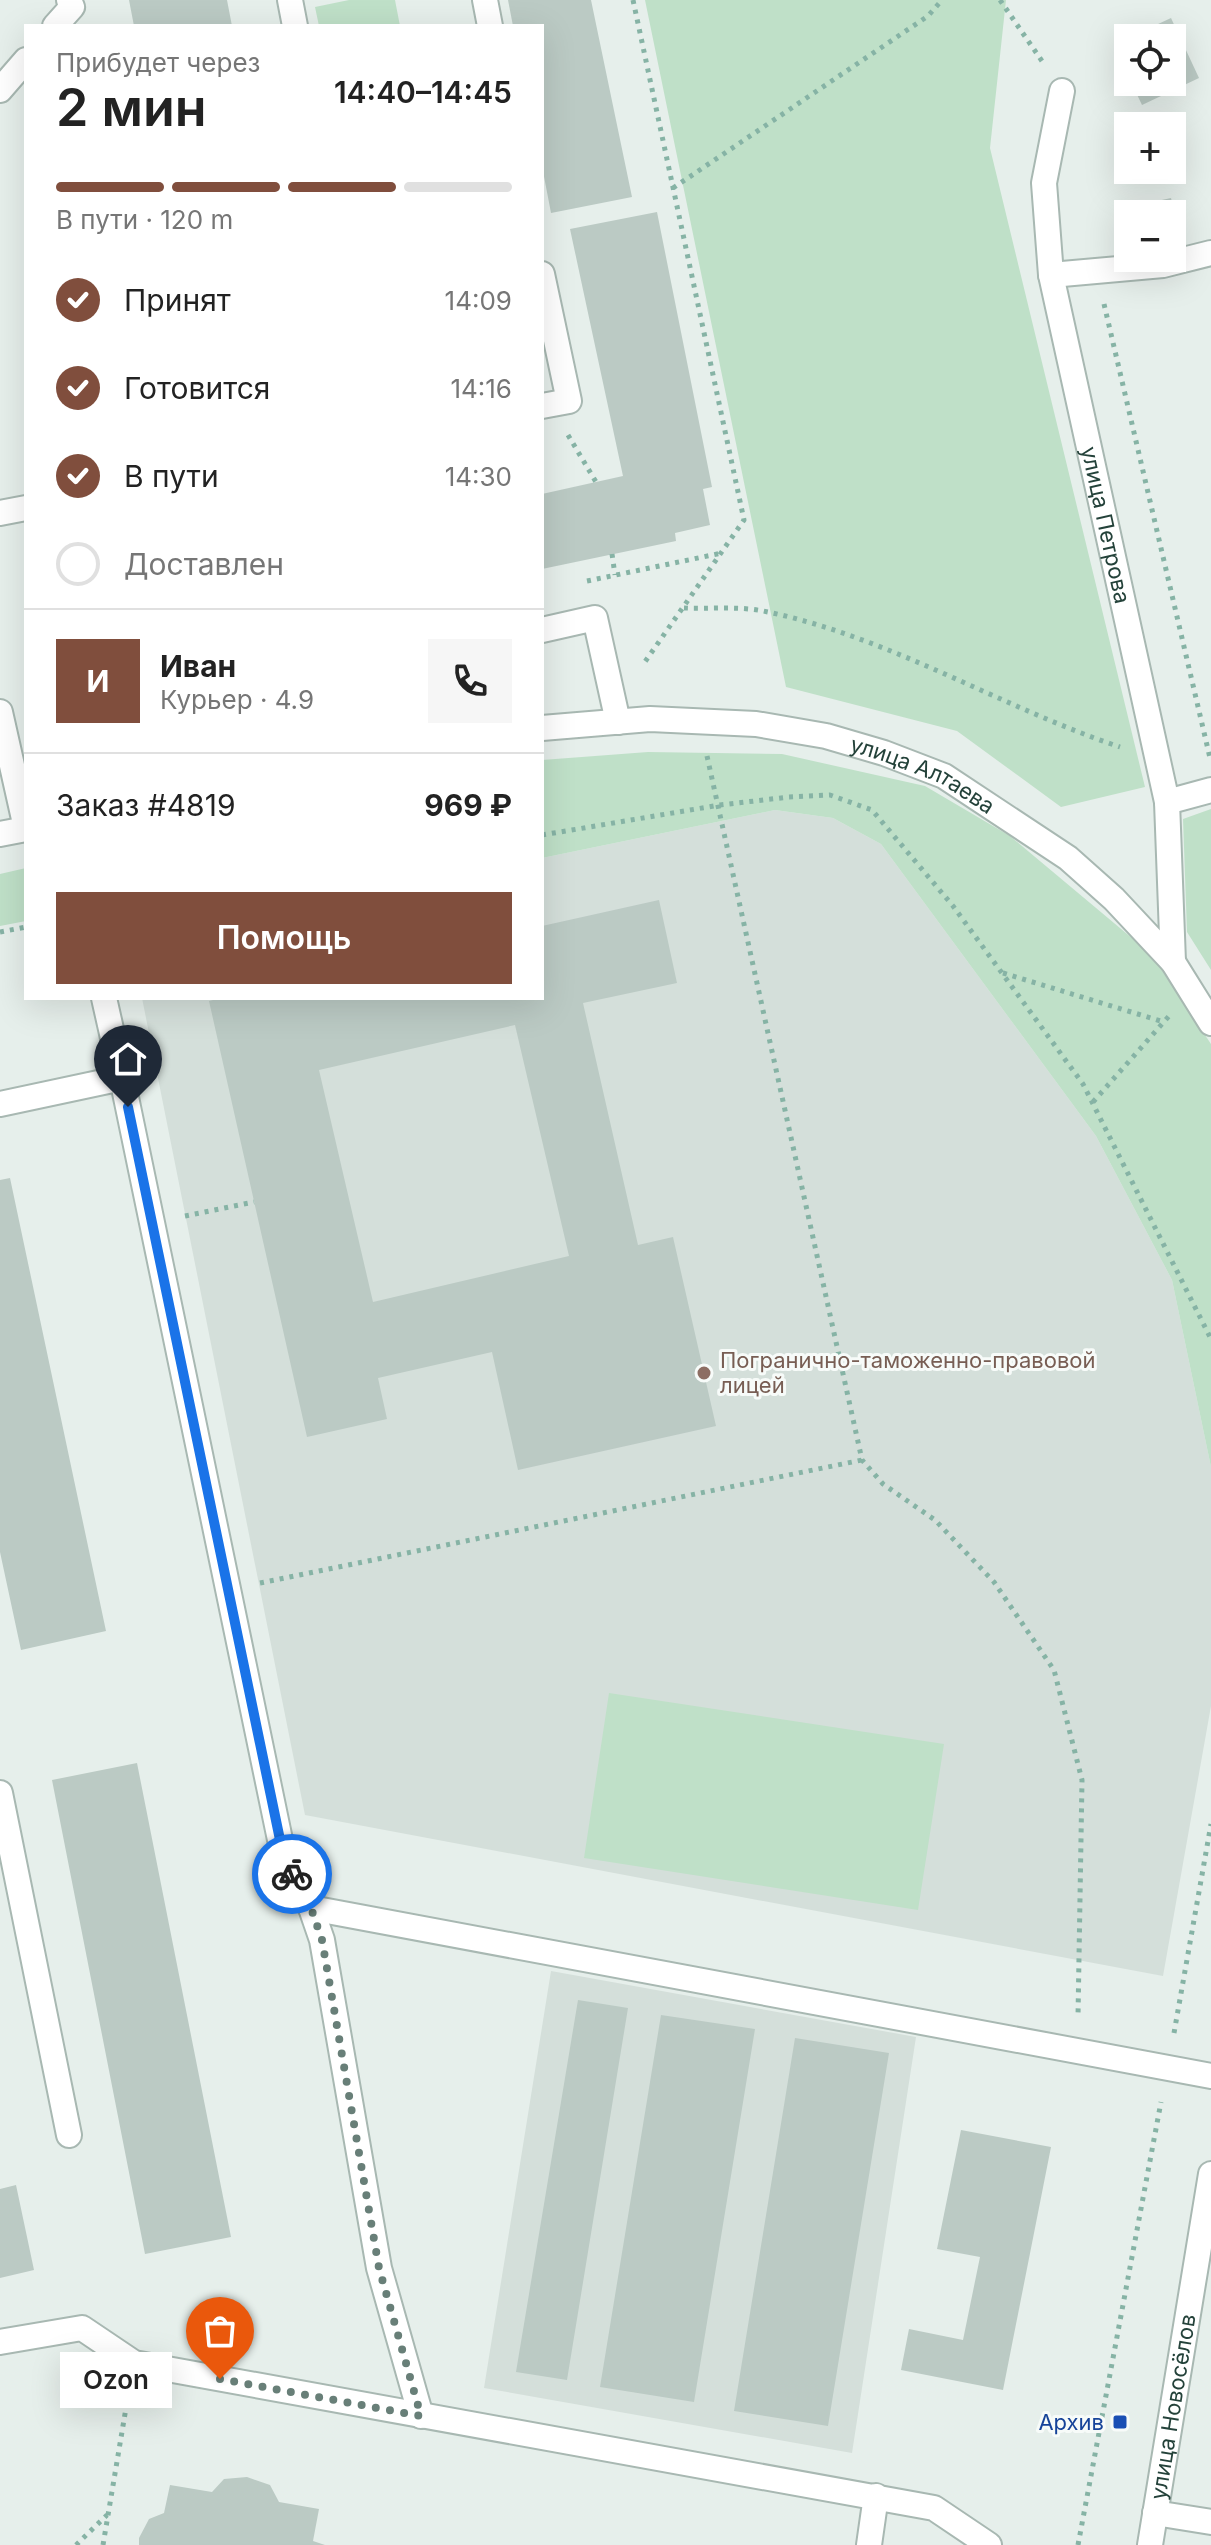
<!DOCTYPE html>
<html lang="ru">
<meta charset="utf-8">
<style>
:root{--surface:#fff;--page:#f6f6f6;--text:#222;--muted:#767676;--line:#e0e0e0;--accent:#804e3d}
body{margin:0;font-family:Inter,sans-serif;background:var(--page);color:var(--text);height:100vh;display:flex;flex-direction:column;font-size:30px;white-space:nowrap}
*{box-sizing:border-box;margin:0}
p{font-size:26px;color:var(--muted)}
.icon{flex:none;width:44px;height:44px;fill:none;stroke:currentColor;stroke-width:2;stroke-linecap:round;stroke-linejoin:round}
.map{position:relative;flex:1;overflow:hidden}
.drawer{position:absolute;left:24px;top:24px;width:520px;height:976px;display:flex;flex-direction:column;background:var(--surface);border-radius:0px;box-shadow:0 8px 32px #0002}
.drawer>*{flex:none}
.fabs{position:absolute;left:1114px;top:24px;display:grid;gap:16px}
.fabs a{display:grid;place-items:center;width:72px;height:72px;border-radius:0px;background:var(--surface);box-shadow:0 8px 32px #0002;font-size:40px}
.pin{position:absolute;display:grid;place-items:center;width:68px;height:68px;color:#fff;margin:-82px -34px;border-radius:50% 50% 50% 0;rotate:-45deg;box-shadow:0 0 8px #0007}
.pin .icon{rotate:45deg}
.courier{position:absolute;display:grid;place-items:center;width:80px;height:80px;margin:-40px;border:6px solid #1a73e8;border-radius:50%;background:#fff;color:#222;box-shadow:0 2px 10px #0007}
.bubble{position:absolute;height:56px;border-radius:0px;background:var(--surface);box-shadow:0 8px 32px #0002;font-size:26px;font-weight:600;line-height:56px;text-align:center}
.summary em{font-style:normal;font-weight:600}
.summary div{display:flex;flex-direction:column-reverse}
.summary{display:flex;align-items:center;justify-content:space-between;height:136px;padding:0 32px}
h1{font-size:52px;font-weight:600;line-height:60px}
.bar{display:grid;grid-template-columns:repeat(4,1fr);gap:12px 8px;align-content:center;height:96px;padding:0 32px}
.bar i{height:10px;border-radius:6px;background:var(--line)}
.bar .current{background:var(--accent)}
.bar p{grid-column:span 4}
.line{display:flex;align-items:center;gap:20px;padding:0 32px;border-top:2px solid var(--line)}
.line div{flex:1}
.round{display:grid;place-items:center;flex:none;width:84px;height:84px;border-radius:0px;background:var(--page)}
ol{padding:0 32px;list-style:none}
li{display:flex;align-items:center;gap:24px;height:88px}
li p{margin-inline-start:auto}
li .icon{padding:8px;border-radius:50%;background:var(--accent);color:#fff;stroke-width:4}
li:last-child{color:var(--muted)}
li i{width:44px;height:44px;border:4px solid var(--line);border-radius:50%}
.button{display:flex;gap:16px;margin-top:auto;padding:16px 32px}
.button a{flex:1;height:92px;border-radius:0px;background:var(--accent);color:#fff;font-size:32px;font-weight:600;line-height:92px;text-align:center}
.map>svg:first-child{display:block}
</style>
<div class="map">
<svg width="1211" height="2545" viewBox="0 0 1211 2545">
<rect width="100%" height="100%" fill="#e6efeb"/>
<path fill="#d4dfda" d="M 775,810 L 833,818 L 881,844 L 1096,1136 L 1172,1280 L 1211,1467 L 1211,1706 L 1163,1976 L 305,1815 L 142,998 L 542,998 L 542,858 Z
M 551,1971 L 916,2037 L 852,2453 L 484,2388 Z"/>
<path fill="#bfe0c8" d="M 349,0 L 395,0 L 400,26 L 319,26 L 315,7 Z
M 645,0 L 1006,0 L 990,148 L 1145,787 L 1061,807 L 957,731 L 786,687 Z
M 648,752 L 782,754 L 925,786 L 1010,836 L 1151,954 L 1211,1044 L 1211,1467 L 1172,1280 L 1096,1136 L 881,844 L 833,818 L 775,810 L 542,858 L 542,760 Z
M 1211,809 L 1211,970 L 1187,932 L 1183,819 Z
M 26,868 L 26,921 L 0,926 L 0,874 Z
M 609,1693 L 944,1744 L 918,1910 L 584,1858 Z"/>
<path fill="#bbcac4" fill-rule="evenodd" d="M 129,0 L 227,0 L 232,26 L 134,26 Z
M 508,0 L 591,0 L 632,197 L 551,213 L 542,166 L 542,26 L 513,26 Z
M 1171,18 L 1199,78 L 1142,105 L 1131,82 L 1172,82 L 1172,38 L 1128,38 Z
M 1128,38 L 1128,75 L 1114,45 Z
M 1171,198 L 1181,241 L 1172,243 L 1172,214 L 1150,214 L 1148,203 Z
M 657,212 L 712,487 L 703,489 L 710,525 L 675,533 L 676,541 L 542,569 L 542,494 L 623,476 L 570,229 Z
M 659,900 L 677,983 L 583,1003 L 638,1245 L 673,1237 L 716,1426 L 518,1470 L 492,1352 L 378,1378 L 387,1419 L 307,1437 L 209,1001 L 221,998 L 542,998 L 542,926 ZM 515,1025 L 569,1256 L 373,1302 L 319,1070 Z
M 10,1178 L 106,1631 L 21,1650 L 0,1552 L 0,1180 Z
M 137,1763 L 231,2237 L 145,2254 L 52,1780 Z
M 578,2000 L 628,2008 L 567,2380 L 516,2372 Z
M 661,2015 L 755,2029 L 694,2402 L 600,2387 Z
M 795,2038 L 889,2053 L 828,2426 L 734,2411 Z
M 961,2130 L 1051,2147 L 1003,2390 L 901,2370 L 909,2329 L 963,2340 L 980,2257 L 937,2249 Z
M 16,2185 L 34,2270 L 0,2278 L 0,2189 Z
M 247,2477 L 270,2485 L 279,2502 L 319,2509 L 313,2541 L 325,2545 L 139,2545 L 139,2538 L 149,2519 L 164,2513 L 170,2485 L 212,2492 L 224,2479 Z"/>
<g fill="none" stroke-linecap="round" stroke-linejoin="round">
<defs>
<g id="minor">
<path d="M 290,0 L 295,26"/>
<path d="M 485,0 L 490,26"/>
<path d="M 55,26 L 72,7 L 69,0"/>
<path d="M 0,90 L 26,60"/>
<path id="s1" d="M 1062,91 L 1044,183 L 1051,275 L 1167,802 L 1173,962"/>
<path d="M 542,274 L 569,401 L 542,406"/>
<path d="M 1051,275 L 1163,265 L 1211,253"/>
<path d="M 0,513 L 26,508"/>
<path d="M 542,630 L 595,618 L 618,722"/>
<path d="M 0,712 L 26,828"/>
<path id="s2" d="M 542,728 L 650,719 L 756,724 L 826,736 L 884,753 L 944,776 L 1068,858 L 1114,899 L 1173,962 L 1211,1023"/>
<path d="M 1167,802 L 1211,790"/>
<path d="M 0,834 L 26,829"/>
<path d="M 122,1078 L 284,1859 L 311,1908 L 322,1940 L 379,2268 L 421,2416"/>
<path d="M 0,1104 L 122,1078 L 104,998"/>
<path d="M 0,1793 L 69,2135"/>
<path d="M 311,1908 L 1211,2076"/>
<path d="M 0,2342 L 82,2328 L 134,2363 L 934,2508 L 989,2545"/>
<path d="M 1155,2513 L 1211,2522"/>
<path d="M 869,2545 L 876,2496"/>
<path id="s3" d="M 1150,2545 L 1211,2174"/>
</g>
</defs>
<use href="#minor" stroke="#a8b8b2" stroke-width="28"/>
<path stroke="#86b3a5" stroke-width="5" stroke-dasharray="4 6" stroke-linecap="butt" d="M 633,0 L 744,520 L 642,666
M 1000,0 L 1044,64
M 673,188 L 928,16 L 942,0
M 1104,304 L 1210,758
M 568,435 L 596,482
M 612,554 L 615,575
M 587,581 L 722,553
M 684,608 C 709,609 738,606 763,611 C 888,636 1000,707 1120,747
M 707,756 L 862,1460 L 883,1484 L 935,1520 L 994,1582 L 1054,1670 L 1082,1780 L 1078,2017
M 542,835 L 720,805 L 789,797 L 830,795 L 872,810 L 953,906 L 1083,1084 L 1211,1339
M 0,932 L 26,927
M 1003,973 L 1164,1022
M 1093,1102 L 1169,1016
M 185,1216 L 254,1202
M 260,1583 L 862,1460
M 1174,2033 L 1211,1824
M 76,2545 L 107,2515
M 103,2545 L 128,2396
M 1078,2545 L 1161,2102"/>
<use href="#minor" stroke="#fff" stroke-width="24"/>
</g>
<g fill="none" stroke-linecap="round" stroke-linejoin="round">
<path stroke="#687f78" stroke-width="8" stroke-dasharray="0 14.4" d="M 220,2379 L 421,2416 L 379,2268 L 322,1940 L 311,1908 L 292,1874"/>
<path stroke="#1a73e8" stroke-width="10" d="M 128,1107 L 284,1859 L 292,1874"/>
</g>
<circle fill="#8d6e63" stroke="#f7fbf9" stroke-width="3" cx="704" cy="1373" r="8"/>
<rect fill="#1a4fb4" stroke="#f7fbf9" stroke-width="3" x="1112" y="2414" width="16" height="16" rx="4"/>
<g text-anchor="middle" stroke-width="6" stroke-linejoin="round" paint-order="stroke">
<g font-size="22" fill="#24423a" stroke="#f7fbf9">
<text dy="8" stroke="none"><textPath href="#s1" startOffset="442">улица Петрова</textPath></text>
<text dy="8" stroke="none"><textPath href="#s2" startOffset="390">улица Алтаева</textPath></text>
<text dy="8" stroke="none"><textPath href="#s3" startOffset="140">улица Новосёлов</textPath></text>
</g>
<g font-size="22" fill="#785e54" stroke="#f7fbf9" text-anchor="start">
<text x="720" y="1368">Погранично-таможенно-правовой<tspan x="720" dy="25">лицей</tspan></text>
</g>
<g font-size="22" fill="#164399" stroke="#f7fbf9" text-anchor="end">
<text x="1104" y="2430">Архив</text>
</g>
</g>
</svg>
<div class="fabs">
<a><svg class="icon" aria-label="locate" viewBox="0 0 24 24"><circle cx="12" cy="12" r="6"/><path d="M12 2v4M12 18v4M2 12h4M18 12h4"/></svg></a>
<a>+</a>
<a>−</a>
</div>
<div class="pin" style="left:220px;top:2379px;background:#ea580c"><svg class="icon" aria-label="bag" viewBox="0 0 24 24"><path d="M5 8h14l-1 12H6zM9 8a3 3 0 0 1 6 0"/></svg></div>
<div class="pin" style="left:128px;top:1107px;background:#1f2937"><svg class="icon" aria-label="home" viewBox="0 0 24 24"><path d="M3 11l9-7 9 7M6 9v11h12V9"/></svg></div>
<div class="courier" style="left:292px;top:1874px"><svg class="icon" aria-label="bike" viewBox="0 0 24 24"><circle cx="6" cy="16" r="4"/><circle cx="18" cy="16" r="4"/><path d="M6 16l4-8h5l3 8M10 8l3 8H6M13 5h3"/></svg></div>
<div class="bubble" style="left:60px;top:2352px;width:112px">Ozon</div>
<section class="drawer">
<div class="summary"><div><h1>2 мин</h1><p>Прибудет через</p></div><em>14:40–14:45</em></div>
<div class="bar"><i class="current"></i><i class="current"></i><i class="current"></i><i></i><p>В пути · 120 m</p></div>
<ol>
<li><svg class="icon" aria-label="check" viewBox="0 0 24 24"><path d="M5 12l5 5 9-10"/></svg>Принят<p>14:09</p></li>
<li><svg class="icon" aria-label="check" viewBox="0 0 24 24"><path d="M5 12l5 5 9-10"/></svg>Готовится<p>14:16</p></li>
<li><svg class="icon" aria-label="check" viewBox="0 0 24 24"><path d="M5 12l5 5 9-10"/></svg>В пути<p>14:30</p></li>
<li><i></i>Доставлен</li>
</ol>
<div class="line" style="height:144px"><b class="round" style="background:var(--accent);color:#fff">И</b><div><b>Иван</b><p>Курьер · 4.9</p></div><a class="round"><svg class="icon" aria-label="phone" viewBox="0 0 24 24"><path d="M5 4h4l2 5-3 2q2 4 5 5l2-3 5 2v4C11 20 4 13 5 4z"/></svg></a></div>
<div class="line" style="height:104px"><div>Заказ #4819</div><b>969 ₽</b></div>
<div class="button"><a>Помощь</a></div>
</section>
</div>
